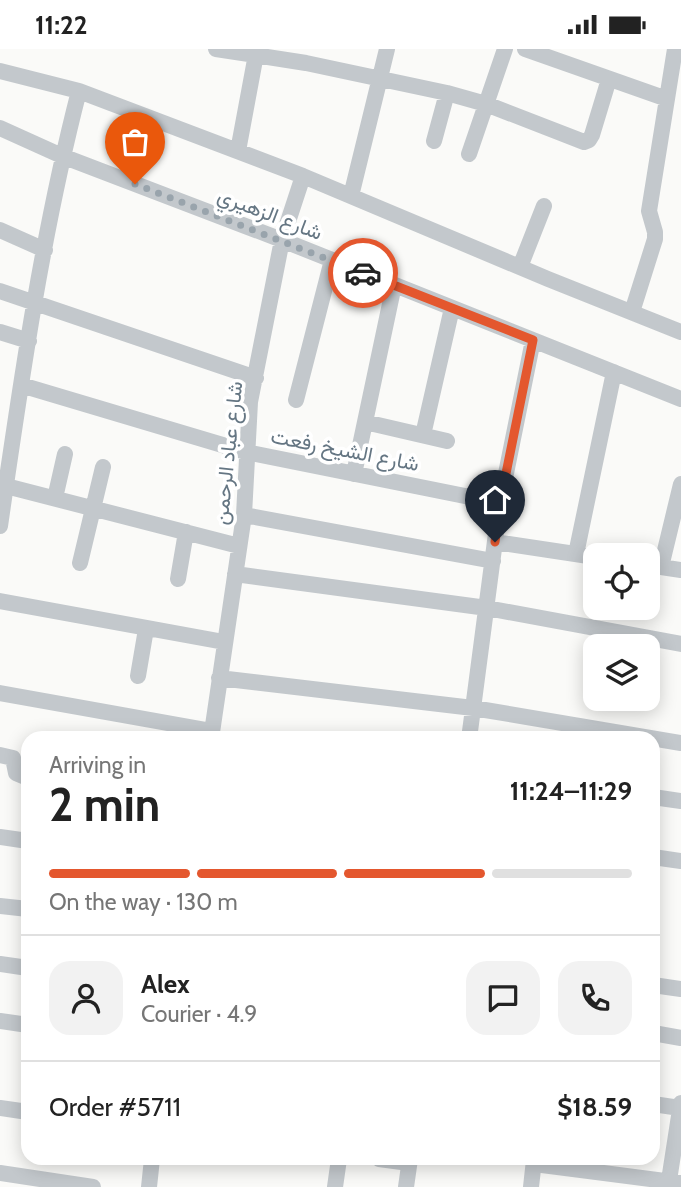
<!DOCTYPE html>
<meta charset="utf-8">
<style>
:root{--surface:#fff;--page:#f2f2f2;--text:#222;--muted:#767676;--line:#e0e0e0;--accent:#e4572e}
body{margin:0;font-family:Cabin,Vazirmatn,sans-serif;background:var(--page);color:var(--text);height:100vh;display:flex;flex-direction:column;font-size:26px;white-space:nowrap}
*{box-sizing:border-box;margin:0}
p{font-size:23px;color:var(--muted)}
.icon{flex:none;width:38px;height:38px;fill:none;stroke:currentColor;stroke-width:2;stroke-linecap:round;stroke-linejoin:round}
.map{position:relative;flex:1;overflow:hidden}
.side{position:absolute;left:21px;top:682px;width:639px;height:434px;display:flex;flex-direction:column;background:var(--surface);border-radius:21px;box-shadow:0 4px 18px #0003}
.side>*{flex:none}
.buttons{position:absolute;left:583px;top:494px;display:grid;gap:14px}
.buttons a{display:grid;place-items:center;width:77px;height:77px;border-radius:14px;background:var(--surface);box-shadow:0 4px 18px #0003;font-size:35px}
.pin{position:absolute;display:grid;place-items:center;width:60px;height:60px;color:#fff;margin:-72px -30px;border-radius:50% 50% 50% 0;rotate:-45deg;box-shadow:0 0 7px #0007}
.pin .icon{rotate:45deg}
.courier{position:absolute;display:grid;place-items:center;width:70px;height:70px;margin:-35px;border:5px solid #e4572e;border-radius:50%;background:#fff;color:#222;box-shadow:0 2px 9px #0007}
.headline em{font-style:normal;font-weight:700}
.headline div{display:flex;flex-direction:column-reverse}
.headline{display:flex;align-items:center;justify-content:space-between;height:119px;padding:0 28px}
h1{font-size:46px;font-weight:700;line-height:52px}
.bar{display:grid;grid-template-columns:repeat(4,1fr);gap:10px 7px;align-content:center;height:84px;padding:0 28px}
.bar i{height:9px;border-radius:5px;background:var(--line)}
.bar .active{background:var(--accent)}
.bar p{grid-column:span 4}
.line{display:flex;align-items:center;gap:18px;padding:0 28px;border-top:2px solid var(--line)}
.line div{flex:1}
.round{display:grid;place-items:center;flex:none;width:74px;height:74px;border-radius:21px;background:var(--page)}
.status{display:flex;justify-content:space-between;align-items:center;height:49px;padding:0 35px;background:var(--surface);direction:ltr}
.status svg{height:19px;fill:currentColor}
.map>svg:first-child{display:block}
</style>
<div class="status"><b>11:22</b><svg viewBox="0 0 49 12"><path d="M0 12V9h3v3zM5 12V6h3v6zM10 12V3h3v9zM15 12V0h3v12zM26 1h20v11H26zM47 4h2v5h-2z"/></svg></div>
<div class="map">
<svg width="681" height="1138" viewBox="0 0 681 1138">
<rect width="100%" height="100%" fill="#fafaf8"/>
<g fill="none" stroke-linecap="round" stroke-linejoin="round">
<path stroke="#c3c8cc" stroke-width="16" d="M 216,0 L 306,14 L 447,44 L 486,55 L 584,93 L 589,91 L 592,86 L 609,30
M 525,0 L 667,50
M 0,22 L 79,42 L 303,127 L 548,230 L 681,283
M 0,79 L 62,107 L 282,191 L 681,350
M 434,92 L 447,44
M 238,102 L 257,0
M 469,105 L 505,0
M 351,147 L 387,0
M 0,181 L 45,201
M 520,218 L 544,157
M 0,242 L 256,329
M 632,263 L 655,190 L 655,183 L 649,162 L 675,0
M 0,283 L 29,292
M 21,336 L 246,403 L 500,454
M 296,351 L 332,211
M 365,373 L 447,392
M 423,386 L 452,259
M 354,425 L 394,236
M 6,437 L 239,497
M 55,449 L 65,405
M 244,466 L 493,512
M 0,477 C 21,332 42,185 79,42
M 495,493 L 595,508
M 576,505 L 614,323
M 80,514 L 103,418
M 648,516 L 681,521
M 661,518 L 681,435
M 235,525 L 487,559 L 681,595
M 178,530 L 186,483
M 0,552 L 224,593
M 138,627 L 146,580
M 219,629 L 473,659 L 681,694
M 0,644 L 212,682
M 211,690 L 244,466 L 250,353 L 282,191 L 303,127
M 469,690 L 500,454 L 533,291
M 0,706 L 13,709 L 16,724 L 28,729
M 653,748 L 681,752
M 0,788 L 28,792
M 653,808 L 681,812
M 0,857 L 28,860
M 0,915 L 28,919
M 653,936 L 681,940
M 0,972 L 28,976
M 653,984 L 681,989
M 653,1055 L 680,1059
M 0,1059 L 28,1063
M 379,1110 L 409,1114
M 533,1110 L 536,1114 L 542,1116 L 681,1134
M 0,1124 L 93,1138
M 149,1138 L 152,1110
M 335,1138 L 339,1110
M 406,1138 L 410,1110
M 531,1138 L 534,1111
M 668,1138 L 681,1054"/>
</g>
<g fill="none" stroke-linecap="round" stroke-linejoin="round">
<path stroke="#99a4ac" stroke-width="7" stroke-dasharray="0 12.6" d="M 135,135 L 363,224"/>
<path stroke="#e4572e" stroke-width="9" d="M 363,224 L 533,291 L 500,454 L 495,493"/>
</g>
<g text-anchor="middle" stroke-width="7" stroke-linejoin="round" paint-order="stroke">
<g font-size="21" fill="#657683" stroke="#fff">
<text transform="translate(270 165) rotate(21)" y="7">شارع الزهيري</text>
<text transform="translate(345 401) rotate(11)" y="7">شارع الشيخ رفعت</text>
<text transform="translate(228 404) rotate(-84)" y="7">شارع عباد الرحمن</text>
</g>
</g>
</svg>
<div class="buttons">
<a><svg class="icon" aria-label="locate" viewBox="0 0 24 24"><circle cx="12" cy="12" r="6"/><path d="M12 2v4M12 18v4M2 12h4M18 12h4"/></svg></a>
<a><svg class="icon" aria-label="layers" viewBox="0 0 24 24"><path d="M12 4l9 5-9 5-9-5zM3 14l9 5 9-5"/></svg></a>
</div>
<div class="pin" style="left:135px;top:135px;background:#ea580c"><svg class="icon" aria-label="bag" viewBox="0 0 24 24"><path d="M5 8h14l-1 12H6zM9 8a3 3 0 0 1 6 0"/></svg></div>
<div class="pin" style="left:495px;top:493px;background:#1f2937"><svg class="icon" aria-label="home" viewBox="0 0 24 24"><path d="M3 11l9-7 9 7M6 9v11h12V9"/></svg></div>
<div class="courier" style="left:363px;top:224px"><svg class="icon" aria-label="car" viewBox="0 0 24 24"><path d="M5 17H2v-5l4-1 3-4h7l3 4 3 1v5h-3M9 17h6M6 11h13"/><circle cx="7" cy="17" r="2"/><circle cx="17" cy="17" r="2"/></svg></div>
<section class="side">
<div class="headline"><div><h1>2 min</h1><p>Arriving in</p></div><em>11:24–11:29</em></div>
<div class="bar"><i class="active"></i><i class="active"></i><i class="active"></i><i></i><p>On the way · 130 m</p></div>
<div class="line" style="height:126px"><a class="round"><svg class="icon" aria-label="person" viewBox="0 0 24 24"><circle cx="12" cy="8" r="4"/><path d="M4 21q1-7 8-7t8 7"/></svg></a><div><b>Alex</b><p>Courier · 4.9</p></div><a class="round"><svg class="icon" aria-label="chat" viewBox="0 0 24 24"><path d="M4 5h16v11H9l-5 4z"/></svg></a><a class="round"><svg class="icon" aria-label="phone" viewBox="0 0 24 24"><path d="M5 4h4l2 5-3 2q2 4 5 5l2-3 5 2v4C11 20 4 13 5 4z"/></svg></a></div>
<div class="line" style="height:91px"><div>Order #5711</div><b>$18.59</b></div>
</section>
</div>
